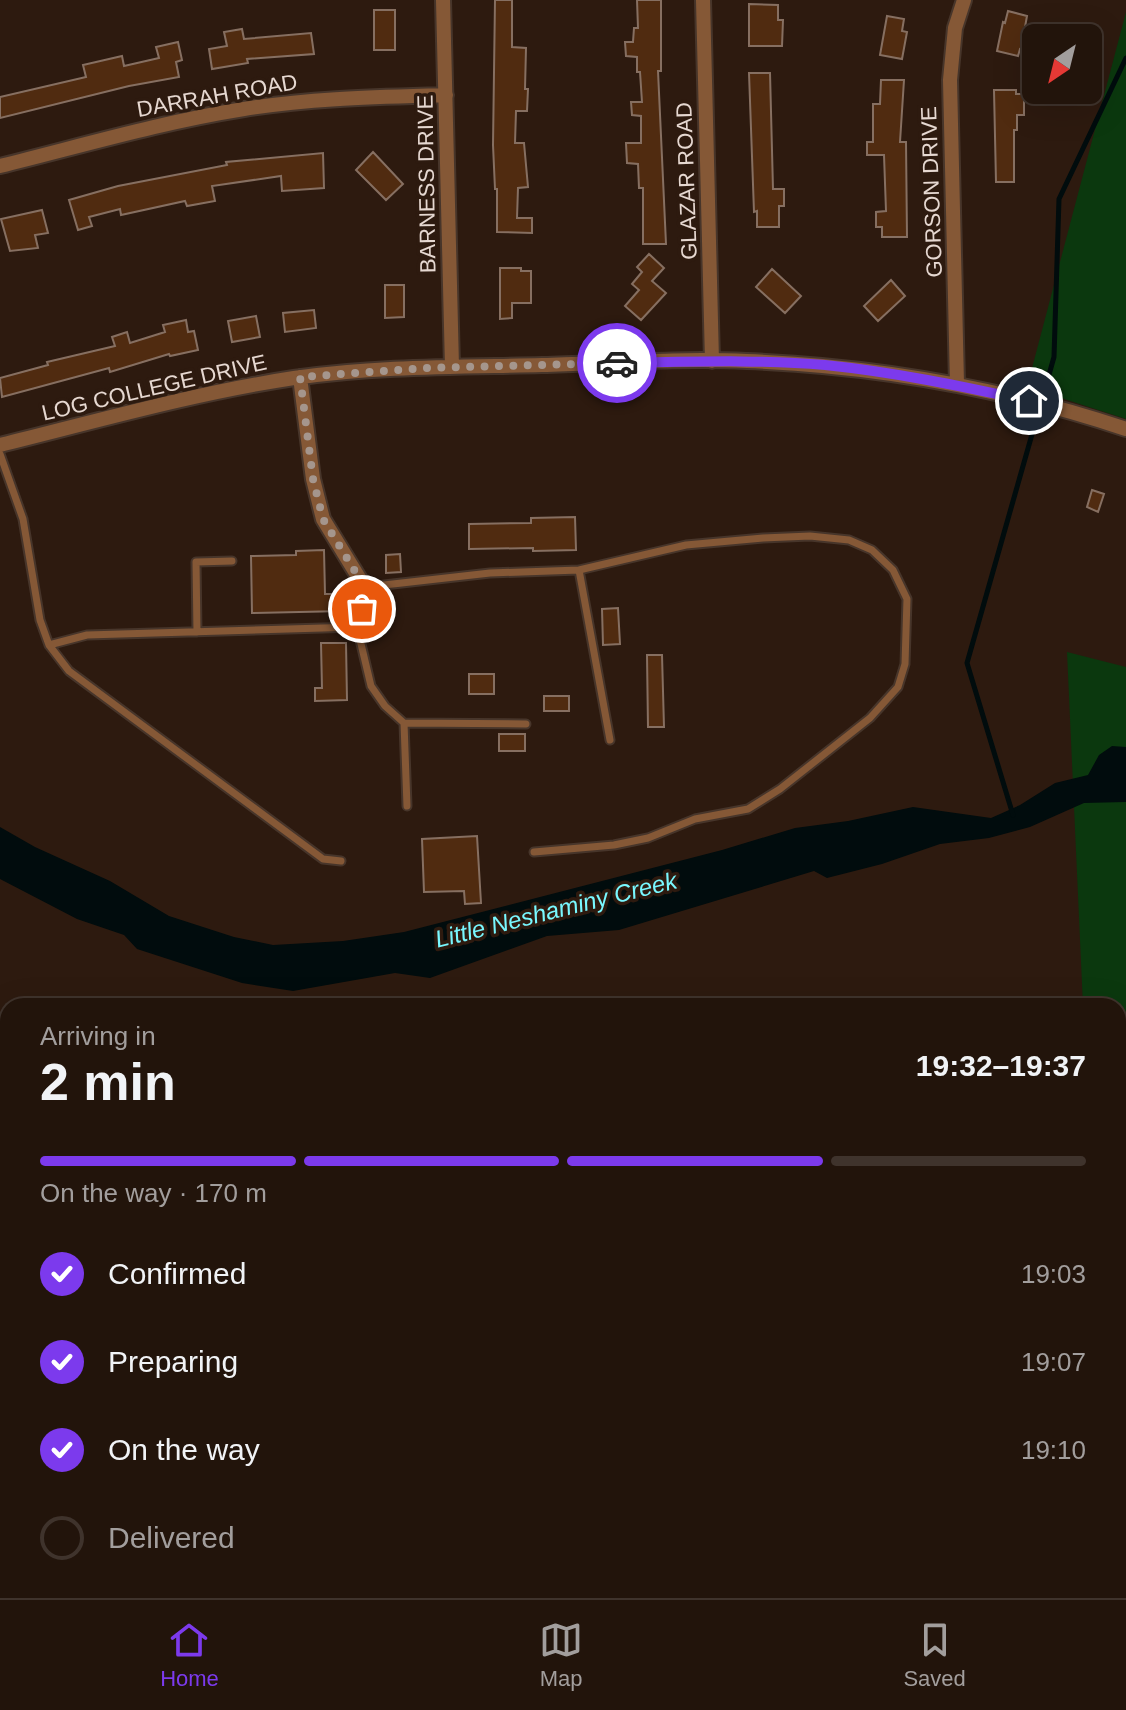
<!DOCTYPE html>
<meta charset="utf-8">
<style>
:root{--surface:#22140b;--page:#2a1d14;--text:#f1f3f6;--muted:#a29e9d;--line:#3f332c;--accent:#7c3aed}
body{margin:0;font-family:Helvetica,sans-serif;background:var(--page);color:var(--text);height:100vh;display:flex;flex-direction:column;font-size:30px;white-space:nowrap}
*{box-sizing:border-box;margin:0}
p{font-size:26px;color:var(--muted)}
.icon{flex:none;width:44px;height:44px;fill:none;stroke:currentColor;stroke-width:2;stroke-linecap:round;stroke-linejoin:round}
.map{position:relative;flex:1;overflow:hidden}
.side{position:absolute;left:0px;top:998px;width:1126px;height:600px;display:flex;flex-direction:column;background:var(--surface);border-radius:24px 24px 0 0;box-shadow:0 8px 32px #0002,0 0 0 2px var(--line)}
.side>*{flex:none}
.needle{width:52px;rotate:215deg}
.controls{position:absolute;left:1022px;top:24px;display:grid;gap:16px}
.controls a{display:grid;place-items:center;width:80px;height:80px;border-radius:12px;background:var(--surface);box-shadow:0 8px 32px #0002,0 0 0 2px var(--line);font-size:40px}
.pin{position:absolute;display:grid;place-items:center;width:68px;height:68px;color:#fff;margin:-34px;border:4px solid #fff;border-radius:50%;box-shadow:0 2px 8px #0007}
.courier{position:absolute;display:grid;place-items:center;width:80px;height:80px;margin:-40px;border:6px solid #7c3aed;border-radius:50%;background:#fff;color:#222;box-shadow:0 2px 10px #0007}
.overview em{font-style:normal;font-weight:700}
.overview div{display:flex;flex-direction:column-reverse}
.overview{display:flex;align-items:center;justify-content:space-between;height:136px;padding:0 40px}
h1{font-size:52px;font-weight:700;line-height:60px}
.bar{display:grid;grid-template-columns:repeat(4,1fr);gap:12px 8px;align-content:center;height:96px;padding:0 40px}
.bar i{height:10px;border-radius:6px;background:var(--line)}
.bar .selected{background:var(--accent)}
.bar p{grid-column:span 4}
ol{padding:0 40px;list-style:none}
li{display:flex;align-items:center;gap:24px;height:88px}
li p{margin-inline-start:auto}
li .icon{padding:8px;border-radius:50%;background:var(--accent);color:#fff;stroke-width:4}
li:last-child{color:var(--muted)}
li i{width:44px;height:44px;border:4px solid var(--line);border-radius:50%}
.tab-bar{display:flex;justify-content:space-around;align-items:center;height:112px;border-top:2px solid var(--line);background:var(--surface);font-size:22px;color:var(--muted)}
.tab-bar a{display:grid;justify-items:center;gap:4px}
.tab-bar .selected{color:var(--accent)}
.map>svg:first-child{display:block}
</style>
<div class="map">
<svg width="1126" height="1598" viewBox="0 0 1126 1598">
<rect width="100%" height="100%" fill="#2d1a0f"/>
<path fill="#0b380e" d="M 1126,12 L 1126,419 L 1027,387 Z
M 1067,652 L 1126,667 L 1126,1034 L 1118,1032 L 1118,1006 L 1083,1006 Z"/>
<path fill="#010c0d" d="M 1112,746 L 1126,747 L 1126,802 L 1084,803 L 1030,827 L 989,838 L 940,844 L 882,864 L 827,878 L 814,871 L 619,930 L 547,936 L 430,978 L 395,973 L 293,991 L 242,983 L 137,949 L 124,935 L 77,919 L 0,879 L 0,827 L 35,847 L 110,881 L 169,916 L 234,937 L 273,945 L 343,941 L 404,932 L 722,850 L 795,828 L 848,821 L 913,807 L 991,818 L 1020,805 L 1055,783 L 1088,775 L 1099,755 Z"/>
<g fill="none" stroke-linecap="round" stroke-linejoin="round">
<path stroke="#010c0d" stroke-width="5" d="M 1013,815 L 967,663 L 1054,357 L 1059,199 L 1126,58"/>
</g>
<path fill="#502b10" stroke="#866f61" stroke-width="2" d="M 495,0 L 512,0 L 512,47 L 526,48 L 525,89 L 528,89 L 527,111 L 516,111 L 515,143 L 524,143 L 528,187 L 518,188 L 517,218 L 532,218 L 532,233 L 497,232 L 497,189 L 495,189 L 493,145 Z
M 637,0 L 661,0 L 661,71 L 658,71 L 666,244 L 643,244 L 643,188 L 639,188 L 638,164 L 627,163 L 626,143 L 641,143 L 641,116 L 632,115 L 631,102 L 642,102 L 640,72 L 637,72 L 637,57 L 626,56 L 625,42 L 633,42 L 634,28 L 638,28 Z
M 749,4 L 778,5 L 778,20 L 783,20 L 782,46 L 749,46 Z
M 374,10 L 395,10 L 395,50 L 374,50 Z
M 1008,11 L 1027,16 L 1025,27 L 1035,29 L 1030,52 L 1020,49 L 1018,56 L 997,51 L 1003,22 L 1005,23 Z
M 887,16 L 904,19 L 902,31 L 907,32 L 902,59 L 880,55 Z
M 242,29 L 244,39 L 311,33 L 314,54 L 247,59 L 248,63 L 212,69 L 209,49 L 227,46 L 224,32 Z
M 178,42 L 182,60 L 176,62 L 179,77 L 129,86 L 0,118 L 0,97 L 86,77 L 83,65 L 122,56 L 124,66 L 159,58 L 156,47 Z
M 749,73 L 770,73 L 773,189 L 784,189 L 784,206 L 779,206 L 779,227 L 757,227 L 757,211 L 754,212 Z
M 881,80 L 904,80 L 900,142 L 906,142 L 907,237 L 882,237 L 882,227 L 876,227 L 876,212 L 886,211 L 884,155 L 867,155 L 867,142 L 873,142 L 873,104 L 880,104 Z
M 994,90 L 1016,90 L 1016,94 L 1024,94 L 1024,115 L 1017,115 L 1017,130 L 1014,130 L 1014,182 L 996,182 Z
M 373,152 L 403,184 L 386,200 L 356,170 Z
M 323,153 L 324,188 L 282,191 L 281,176 L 212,186 L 215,201 L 187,206 L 185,201 L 121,215 L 120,209 L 89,217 L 92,226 L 78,230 L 69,200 L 118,186 L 227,165 L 226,162 Z
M 42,210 L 48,233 L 35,235 L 38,248 L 10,251 L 1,219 Z
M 649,254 L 664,268 L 652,281 L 666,293 L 641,320 L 625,306 L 639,290 L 632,284 L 642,272 L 637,267 Z
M 500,268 L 521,268 L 521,271 L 531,271 L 531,303 L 512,303 L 512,318 L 500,319 Z
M 772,269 L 801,296 L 785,313 L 756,287 Z
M 891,280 L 905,296 L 878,321 L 864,306 Z
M 385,285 L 404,285 L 404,317 L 385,318 Z
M 314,310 L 316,328 L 285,332 L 283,313 Z
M 256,316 L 260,337 L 232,342 L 228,321 Z
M 186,320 L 188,332 L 194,331 L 198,350 L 170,356 L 169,354 L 110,372 L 109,368 L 2,397 L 0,378 L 48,365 L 47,362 L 115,346 L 112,337 L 127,332 L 130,343 L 165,332 L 163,325 Z
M 1092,490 L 1104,494 L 1098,512 L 1087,507 Z
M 575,517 L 576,550 L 533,551 L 533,548 L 469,549 L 469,524 L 531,523 L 531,518 Z
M 324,550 L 325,594 L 344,594 L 344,611 L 252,613 L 251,556 L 296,555 L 296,551 Z
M 400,554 L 401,572 L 386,573 L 386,555 Z
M 618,608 L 620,644 L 603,645 L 602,609 Z
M 321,643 L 346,643 L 347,700 L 315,701 L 315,688 L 322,688 Z
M 647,655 L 662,655 L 664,727 L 648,727 Z
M 469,674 L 494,674 L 494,694 L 469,694 Z
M 544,696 L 569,696 L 569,711 L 544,711 Z
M 499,734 L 525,734 L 525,751 L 499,751 Z
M 477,836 L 481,903 L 465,904 L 464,891 L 424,892 L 422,839 Z"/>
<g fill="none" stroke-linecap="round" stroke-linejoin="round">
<defs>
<path id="service" d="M 0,454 L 23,519 L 40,620 L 49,645 L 69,671 L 323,859 L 341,861
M 579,570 L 610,740
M 197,632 L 196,562 L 232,561
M 49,645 L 87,635 L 357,627
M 404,723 L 526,724
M 407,806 L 404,723 L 385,706 L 371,686 L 357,627 L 367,591 L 384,585 L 490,573 L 579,570 L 686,545 L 763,538 L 810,536 L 849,540 L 872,550 L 893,570 L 907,599 L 905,664 L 898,687 L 870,718 L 780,789 L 748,809 L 695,819 L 648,838 L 614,845 L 534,852"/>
<path id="minor" d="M 443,0 L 452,367
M 703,0 L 712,361
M 0,166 C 81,146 162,122 244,109 C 311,98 378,97 446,95
M 300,377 L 313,479 L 323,519 L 367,591
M 957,384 L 950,80 L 955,28 L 964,0
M 0,445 C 97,421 195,393 294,378 C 376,366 460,367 542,365 C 610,363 679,358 747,361 C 876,366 1003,388 1126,429
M 1118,1163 L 1126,1163
M 1126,1276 C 1122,1326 1113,1379 1126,1428
M 0,1385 L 8,1383
M 73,1590 L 75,1598
M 389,1590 L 391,1598
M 696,1590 L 699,1598
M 936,1590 L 938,1598"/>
</defs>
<use href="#service" stroke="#47352a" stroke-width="11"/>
<use href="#minor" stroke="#47352a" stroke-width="18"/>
<use href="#service" stroke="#855836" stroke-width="7"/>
<use href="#minor" stroke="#855836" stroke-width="14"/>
</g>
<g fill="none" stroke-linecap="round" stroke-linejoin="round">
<path stroke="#a5968d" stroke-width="8" stroke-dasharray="0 14.4" d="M 362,609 L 367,591 L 323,519 L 313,479 L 300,377 L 427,368 L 617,363"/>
<path stroke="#7c3aed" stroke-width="10" d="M 617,363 C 686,362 755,359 825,365 C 894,372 961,386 1029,401"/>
</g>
<g text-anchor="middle" stroke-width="7" stroke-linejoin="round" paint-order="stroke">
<g font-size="22" fill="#e6d8d1" stroke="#2d1a0f">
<text transform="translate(217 95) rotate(-10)" y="8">DARRAH ROAD</text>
<text transform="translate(686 181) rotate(-92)" y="8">GLAZAR ROAD</text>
<text transform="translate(426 184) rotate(-91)" y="8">BARNESS DRIVE</text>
<text transform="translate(931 192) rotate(-92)" y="8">GORSON DRIVE</text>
<text transform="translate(154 387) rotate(-13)" y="8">LOG COLLEGE DRIVE</text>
</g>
<g font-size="24" font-style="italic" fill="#79f8ff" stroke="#2d1a0f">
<text transform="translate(556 910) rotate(-14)" y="8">Little Neshaminy Creek</text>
</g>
</g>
</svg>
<div class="controls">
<a><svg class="needle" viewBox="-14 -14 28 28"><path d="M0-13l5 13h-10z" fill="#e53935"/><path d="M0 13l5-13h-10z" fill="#a29e9d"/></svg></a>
</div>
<div class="pin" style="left:362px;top:609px;background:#ea580c"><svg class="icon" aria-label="bag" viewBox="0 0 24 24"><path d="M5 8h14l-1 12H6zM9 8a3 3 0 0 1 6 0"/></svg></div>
<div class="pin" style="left:1029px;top:401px;background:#1f2937"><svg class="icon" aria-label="home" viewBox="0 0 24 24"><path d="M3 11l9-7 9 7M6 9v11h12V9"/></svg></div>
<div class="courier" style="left:617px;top:363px"><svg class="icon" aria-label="car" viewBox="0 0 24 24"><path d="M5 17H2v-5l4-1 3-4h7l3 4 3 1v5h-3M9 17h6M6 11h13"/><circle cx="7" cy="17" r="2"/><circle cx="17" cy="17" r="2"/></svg></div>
<section class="side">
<div class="overview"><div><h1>2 min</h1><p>Arriving in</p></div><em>19:32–19:37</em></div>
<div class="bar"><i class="selected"></i><i class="selected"></i><i class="selected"></i><i></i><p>On the way · 170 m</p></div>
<ol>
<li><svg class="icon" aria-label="check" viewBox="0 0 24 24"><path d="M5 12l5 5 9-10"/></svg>Confirmed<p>19:03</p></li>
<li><svg class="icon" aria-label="check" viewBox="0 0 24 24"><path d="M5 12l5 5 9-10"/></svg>Preparing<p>19:07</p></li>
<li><svg class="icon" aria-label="check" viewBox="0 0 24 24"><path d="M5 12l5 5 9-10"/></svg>On the way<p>19:10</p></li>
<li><i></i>Delivered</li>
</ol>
</section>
</div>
<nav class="tab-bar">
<a class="selected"><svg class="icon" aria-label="home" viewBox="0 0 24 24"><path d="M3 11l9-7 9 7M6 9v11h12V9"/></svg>Home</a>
<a><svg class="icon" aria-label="map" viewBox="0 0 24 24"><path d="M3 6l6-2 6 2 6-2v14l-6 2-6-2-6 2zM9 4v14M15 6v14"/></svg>Map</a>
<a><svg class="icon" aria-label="saved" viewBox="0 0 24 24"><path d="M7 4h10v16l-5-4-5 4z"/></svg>Saved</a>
</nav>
